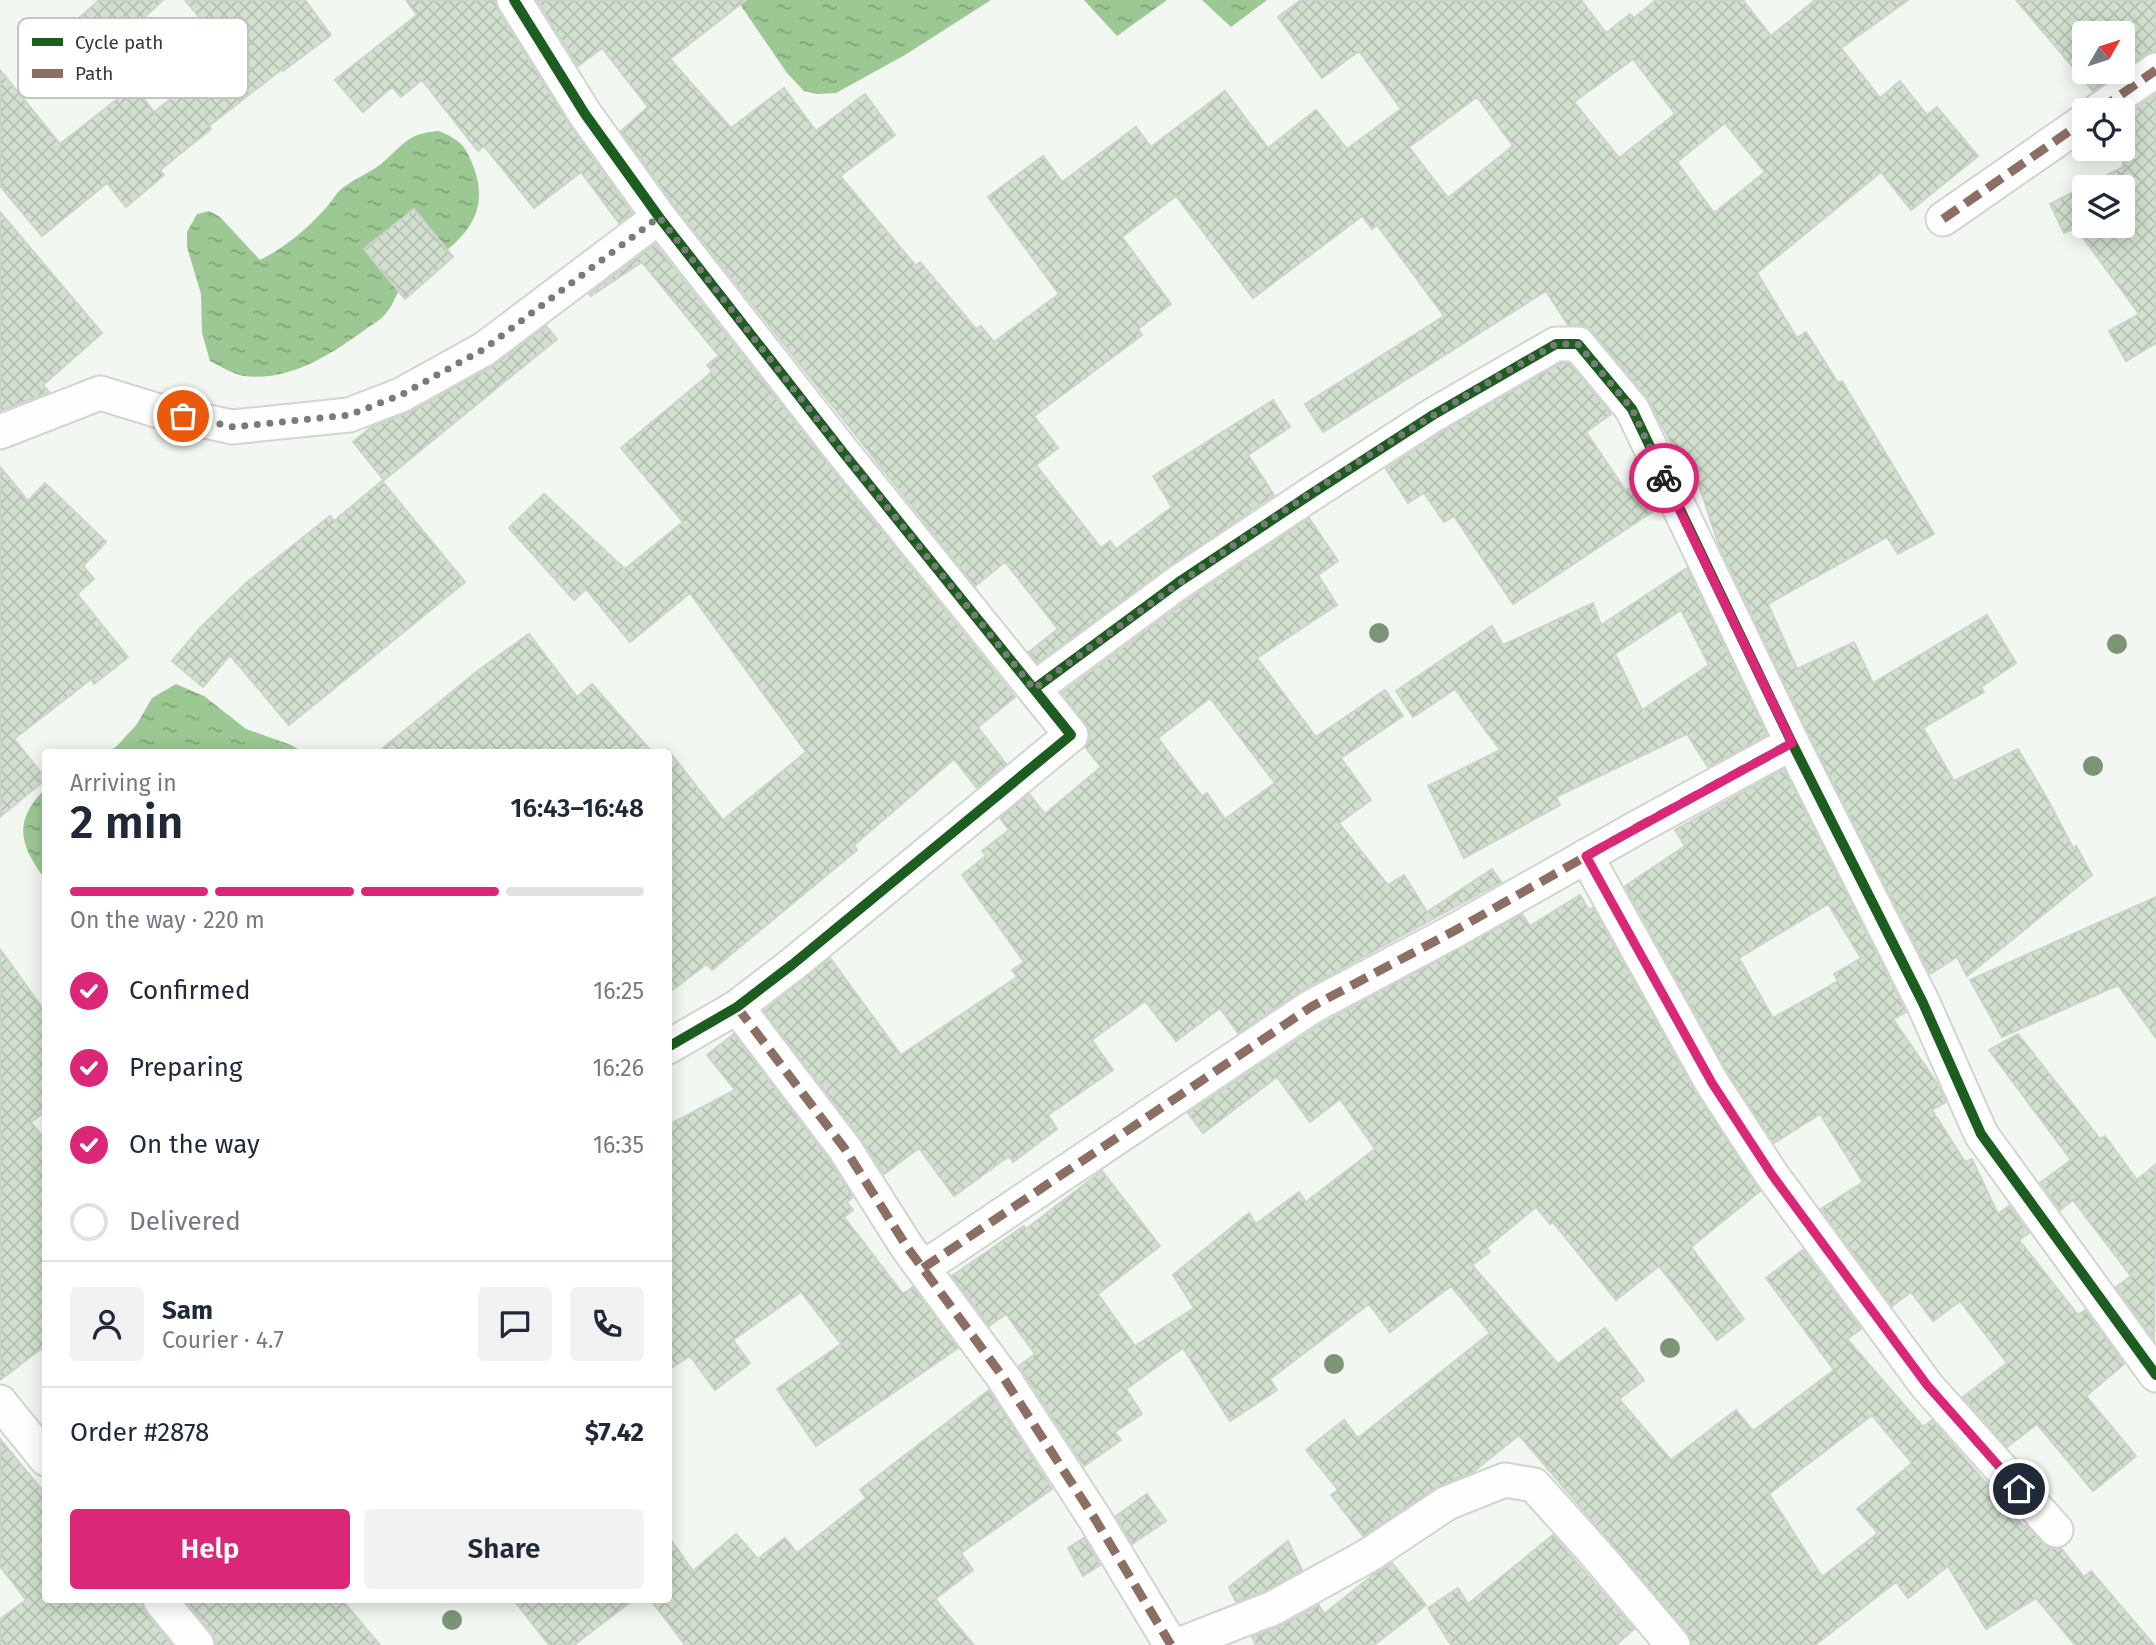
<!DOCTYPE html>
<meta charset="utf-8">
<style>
:root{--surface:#fff;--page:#f2f2f3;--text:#1f2937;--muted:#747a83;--line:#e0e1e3;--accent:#db2777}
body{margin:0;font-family:"Fira Sans",sans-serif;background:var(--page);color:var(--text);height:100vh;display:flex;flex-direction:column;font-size:26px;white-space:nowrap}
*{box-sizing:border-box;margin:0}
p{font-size:23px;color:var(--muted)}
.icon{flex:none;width:38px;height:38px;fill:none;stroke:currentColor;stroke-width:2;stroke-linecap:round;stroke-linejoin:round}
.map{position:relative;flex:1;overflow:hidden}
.drawer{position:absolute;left:42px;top:749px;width:630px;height:854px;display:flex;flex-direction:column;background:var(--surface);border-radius:7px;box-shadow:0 4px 18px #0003}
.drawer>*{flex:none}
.needle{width:46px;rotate:51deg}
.controls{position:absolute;left:2072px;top:21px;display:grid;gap:14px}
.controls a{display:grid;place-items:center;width:63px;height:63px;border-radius:7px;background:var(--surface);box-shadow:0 4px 18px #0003;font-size:35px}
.pin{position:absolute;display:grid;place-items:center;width:60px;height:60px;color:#fff;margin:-30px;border:4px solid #fff;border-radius:50%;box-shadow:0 2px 7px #0007}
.courier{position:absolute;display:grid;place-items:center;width:70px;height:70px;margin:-35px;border:5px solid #db2777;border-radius:50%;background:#fff;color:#222;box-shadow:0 2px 9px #0007}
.summary em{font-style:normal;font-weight:600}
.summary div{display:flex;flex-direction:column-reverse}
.summary{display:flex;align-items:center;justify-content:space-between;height:119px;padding:0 28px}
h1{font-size:46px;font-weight:600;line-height:52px}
.bar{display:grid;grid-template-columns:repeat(4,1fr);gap:10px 7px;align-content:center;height:84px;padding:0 28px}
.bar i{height:9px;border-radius:5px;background:var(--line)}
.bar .current{background:var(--accent)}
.bar p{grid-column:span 4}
.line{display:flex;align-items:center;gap:18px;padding:0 28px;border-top:2px solid var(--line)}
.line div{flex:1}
.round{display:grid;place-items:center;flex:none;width:74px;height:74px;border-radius:7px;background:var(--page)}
ol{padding:0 28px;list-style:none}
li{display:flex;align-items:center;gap:21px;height:77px}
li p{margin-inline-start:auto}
li .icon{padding:7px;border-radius:50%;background:var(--accent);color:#fff;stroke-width:4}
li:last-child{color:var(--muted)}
li i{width:38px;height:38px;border:4px solid var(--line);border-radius:50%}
.button{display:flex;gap:14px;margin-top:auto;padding:14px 28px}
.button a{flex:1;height:80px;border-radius:7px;background:var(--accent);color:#fff;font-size:28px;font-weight:600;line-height:80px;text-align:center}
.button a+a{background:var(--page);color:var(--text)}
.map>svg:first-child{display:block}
</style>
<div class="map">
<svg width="2156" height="1645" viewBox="0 0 2156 1645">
<defs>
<pattern id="water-ripples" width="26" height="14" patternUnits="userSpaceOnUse" patternTransform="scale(1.75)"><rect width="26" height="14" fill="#9cc893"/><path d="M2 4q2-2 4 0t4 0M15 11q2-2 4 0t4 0" fill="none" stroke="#80a379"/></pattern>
<pattern id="building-cross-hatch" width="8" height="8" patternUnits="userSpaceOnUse" patternTransform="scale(1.75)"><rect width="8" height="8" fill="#d2e1cf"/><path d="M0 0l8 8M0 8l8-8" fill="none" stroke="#b5c2b2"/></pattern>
</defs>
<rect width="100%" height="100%" fill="#f2f8f1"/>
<path fill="url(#water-ripples)" d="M 737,0 L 991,0 L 905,55 L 836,93 L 817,94 L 804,91 L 787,73 Z
M 1084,0 L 1167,0 L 1117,36 Z
M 1202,0 L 1267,0 L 1231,27 Z
M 439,131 C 460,140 466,146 474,168 C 496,228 442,251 404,285 C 396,292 394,304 387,312 C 382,319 373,324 366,329 C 332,354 289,382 244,376 C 233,374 220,366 210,361 L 202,333 L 201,294 L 187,247 L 187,232 L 197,214 L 209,211 L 220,217 L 260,260 C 284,248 305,231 323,211 C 330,205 334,196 340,190 C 353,179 368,174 381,164 C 404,145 407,133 439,131 Z
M 176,684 L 204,696 L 246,729 L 291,745 L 303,752 L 107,752 L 117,746 L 137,724 L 152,698 Z
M 45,789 L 45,879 C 19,844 13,821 45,789 Z"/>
<path fill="url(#building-cross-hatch)" stroke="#cdd2cc" stroke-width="2" fill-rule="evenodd" d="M 99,0 L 163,0 L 109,50 L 80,17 Z
M 185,0 L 305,0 L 331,35 L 283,71 L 282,69 L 209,126 L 211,129 L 160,170 L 164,175 L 126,207 L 107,183 L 42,236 L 0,186 L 0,70 L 60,144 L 134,86 L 154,112 L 229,53 Z
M 406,0 L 495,0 L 498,10 L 569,124 L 632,213 L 619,223 L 581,172 L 534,208 L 484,146 L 478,151 L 422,80 L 401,97 L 392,87 L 363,112 L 335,80 L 417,15 Z
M 537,0 L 746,0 L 670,59 L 731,128 L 784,88 L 816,131 L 865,94 L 895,135 L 840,176 L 916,266 L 920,262 L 976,329 L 981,326 L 994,342 L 1059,294 L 988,197 L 1043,156 L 1062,182 L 1136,127 L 1151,147 L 1225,91 L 1268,148 L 1316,110 L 1347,149 L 1401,109 L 1359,51 L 1322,78 L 1278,17 L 1301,0 L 1581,0 L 1606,33 L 1630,14 L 1634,18 L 1656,0 L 1743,0 L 1771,36 L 1815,0 L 1908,0 L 1841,48 L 1880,98 L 1900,81 L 1927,115 L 1937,107 L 1978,156 L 1911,210 L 1881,172 L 1757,273 L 1797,338 L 1806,332 L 1838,383 L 1842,381 L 1934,534 L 1898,554 L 1887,537 L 1768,604 L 1797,669 L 1854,642 L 1873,683 L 1987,615 L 2016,663 L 1981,687 L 1984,692 L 1923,728 L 1954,781 L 2018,749 L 2049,802 L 2073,848 L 2076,846 L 2092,875 L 1967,976 L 1957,957 L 1930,974 L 1809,735 L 1719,546 L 1698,482 L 1690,486 L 1678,456 L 1647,397 L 1592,331 L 1586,326 L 1568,325 L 1546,291 L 1323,432 L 1305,404 L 1444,316 L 1377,225 L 1372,229 L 1362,216 L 1253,298 L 1176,196 L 1122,237 L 1171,304 L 1138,329 L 1142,335 L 1034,416 L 1058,448 L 1036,465 L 1101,548 L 1110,541 L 1116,549 L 1172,507 L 1153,476 L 1273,400 L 1290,427 L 1248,455 L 1274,495 L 1168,567 L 1037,663 L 1029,652 L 1058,629 L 1005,562 L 975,586 L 674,205 L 621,131 L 648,107 L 602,48 L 578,66 ZM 1633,59 L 1675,114 L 1619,158 L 1574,102 ZM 1477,97 L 1513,146 L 1448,198 L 1409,147 ZM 1725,123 L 1765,172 L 1714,213 L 1677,162 Z
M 2016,0 L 2156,0 L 2156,51 L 2145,54 L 2123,70 L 2123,33 L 2084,33 L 2084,72 L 2120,72 L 2093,91 Z
M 2156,94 L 2156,343 L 2126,361 L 2109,331 L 2139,314 L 2076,228 L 2064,233 L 2050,204 L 2123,167 L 2123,117 ZM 2084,187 L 2123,187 L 2123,226 L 2084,226 Z
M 414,209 L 453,257 L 405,299 L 364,249 Z
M 0,212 L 102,333 L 43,385 L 49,392 L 47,393 L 0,411 Z
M 655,244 L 827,463 L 1015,697 L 978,727 L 1006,764 L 977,788 L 954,759 L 854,845 L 857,850 L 712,970 L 707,964 L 668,993 L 668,750 L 723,820 L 806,752 L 690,593 L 630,642 L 586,589 L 574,600 L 509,528 L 544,494 L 625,569 L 683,522 L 621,448 L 712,372 L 707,365 L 719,356 L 642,262 L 591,296 L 589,294 Z
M 546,326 L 557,339 L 384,480 L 353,442 L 371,427 L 410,412 L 493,366 Z
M 1561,363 L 1569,363 L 1611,414 L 1586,432 L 1626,491 L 1644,479 L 1658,508 L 1513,604 L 1454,516 L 1444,522 L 1424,493 L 1408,503 L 1386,469 L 1443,431 Z
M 0,467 L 28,501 L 45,483 L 106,542 L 83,566 L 94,579 L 77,594 L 128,657 L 94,684 L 91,679 L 14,739 L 46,779 L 0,817 Z
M 382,481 L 465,582 L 289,725 L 230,655 L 203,687 L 172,661 L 200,628 L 246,583 L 330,516 L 334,521 Z
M 1309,518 L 1338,561 L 1318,575 L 1337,605 L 1257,658 L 1316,737 L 1385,690 L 1403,716 L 1341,758 L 1371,800 L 1339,823 L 1388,885 L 1404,875 L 1427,912 L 1492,869 L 1501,882 L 1302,990 L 1238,1033 L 1220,1008 L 1176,1041 L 1145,1001 L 1092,1040 L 1113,1070 L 1048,1115 L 1057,1129 L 1013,1162 L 1009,1156 L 954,1196 L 919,1148 L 884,1174 L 860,1137 L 764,1011 L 830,958 L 901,1055 L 1017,977 L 1012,970 L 1024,962 L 962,875 L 986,856 L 982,851 L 1009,830 L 1000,818 L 1029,794 L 1045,814 L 1101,767 L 1085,747 L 1089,741 L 1090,733 L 1086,724 L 1062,693 L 1190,598 ZM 1210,698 L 1275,783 L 1225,819 L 1207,793 L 1202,796 L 1158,738 Z
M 1687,568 L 1767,735 L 1708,767 L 1687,734 L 1556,797 L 1560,805 L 1464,858 L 1428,786 L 1500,750 L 1455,689 L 1413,717 L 1396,691 L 1492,626 L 1503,645 L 1593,603 L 1601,625 ZM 1681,610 L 1709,665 L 1642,710 L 1615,654 Z
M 529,634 L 577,697 L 592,684 L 652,752 L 378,752 L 480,669 Z
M 1784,769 L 1906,1012 L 1893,1019 L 1937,1083 L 1946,1102 L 1932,1110 L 1965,1162 L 1972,1159 L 1998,1214 L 2009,1206 L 2029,1233 L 2019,1240 L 2078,1315 L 2085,1310 L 2124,1364 L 2086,1396 L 2136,1456 L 2093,1491 L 2037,1424 L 2007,1447 L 1963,1397 L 2007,1363 L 1960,1301 L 1933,1321 L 1911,1292 L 1892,1306 L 1821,1209 L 1863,1182 L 1820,1114 L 1774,1143 L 1728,1073 L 1625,886 L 1685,846 L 1675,830 ZM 1828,904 L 1861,958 L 1834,974 L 1838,981 L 1773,1018 L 1739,958 Z
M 1580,895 L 1589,910 L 1593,907 L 1695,1092 L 1760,1191 L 1691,1247 L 1744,1319 L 1717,1340 L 1659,1266 L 1616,1300 L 1553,1222 L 1550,1224 L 1536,1207 L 1486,1248 L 1490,1252 L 1472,1265 L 1558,1364 L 1605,1328 L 1644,1380 L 1619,1399 L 1671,1460 L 1736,1410 L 1753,1431 L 1834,1370 L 1766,1278 L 1803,1250 L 1861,1329 L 1847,1339 L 1923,1427 L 1932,1420 L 2024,1527 L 2026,1525 L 2049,1548 L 2061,1548 L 2084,1577 L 2091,1571 L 2154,1645 L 2075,1645 L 2036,1598 L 1986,1629 L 1948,1566 L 1908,1598 L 1896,1582 L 1815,1645 L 1692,1645 L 1688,1633 L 1519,1435 L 1473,1472 L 1437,1487 L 1363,1536 L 1331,1495 L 1338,1490 L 1306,1450 L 1344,1420 L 1358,1438 L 1490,1333 L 1451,1286 L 1390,1332 L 1369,1304 L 1270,1379 L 1277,1390 L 1230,1421 L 1183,1348 L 1126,1389 L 1142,1414 L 1115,1432 L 1121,1440 L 1084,1466 L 1019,1366 L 1035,1354 L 1006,1314 L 989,1326 L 952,1276 L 1024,1226 L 1026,1229 L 1102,1171 L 1160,1246 L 1098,1294 L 1135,1346 L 1194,1308 L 1173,1275 L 1249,1213 L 1256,1224 L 1299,1192 L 1306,1202 L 1375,1149 L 1340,1099 L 1310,1122 L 1277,1077 L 1203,1133 L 1188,1113 L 1321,1024 L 1522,914 L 1530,926 ZM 1872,1415 L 1912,1463 L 1857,1509 L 1878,1533 L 1822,1577 L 1769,1494 Z
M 2156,897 L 2156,1038 L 2118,985 L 2002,1037 L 1970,980 Z
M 0,949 L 46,1013 L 46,1111 L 31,1122 L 46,1141 L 46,1345 L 0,1380 Z
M 734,1034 L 829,1160 L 853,1197 L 847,1202 L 853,1210 L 844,1217 L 903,1294 L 913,1287 L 958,1348 L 816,1446 L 777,1389 L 841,1344 L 801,1292 L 733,1340 L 750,1363 L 715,1390 L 690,1356 L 668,1370 L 668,1125 L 735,1090 L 707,1055 Z
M 2018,1034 L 2100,1139 L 2105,1136 L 2137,1180 L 2156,1164 L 2154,1340 L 2116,1287 L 2131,1276 L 2073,1200 L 2060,1210 L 2040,1183 L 2071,1160 L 1989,1050 Z
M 989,1390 L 1052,1489 L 961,1553 L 973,1570 L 935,1599 L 974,1645 L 685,1645 L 651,1600 L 668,1600 L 668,1536 L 693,1571 L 736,1534 L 758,1559 L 785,1538 L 797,1553 L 866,1498 L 860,1490 Z
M 0,1439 L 46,1495 L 46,1600 L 141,1600 L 145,1612 L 172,1645 L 0,1645 L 0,1619 L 26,1600 L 0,1566 Z
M 1147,1494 L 1166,1521 L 1132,1544 L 1116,1516 Z
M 1553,1535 L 1634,1629 L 1616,1645 L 1451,1645 L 1428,1608 L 1458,1588 L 1468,1604 Z
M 1084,1538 L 1100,1565 L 1083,1576 L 1068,1548 Z
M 1288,1541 L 1302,1570 L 1265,1591 L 1236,1602 L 1229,1587 Z
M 1392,1563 L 1426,1605 L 1374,1645 L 1256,1645 L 1252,1637 L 1282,1625 L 1319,1605 L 1324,1614 L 1374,1574 Z
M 185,1600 L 342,1600 L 380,1645 L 216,1645 L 212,1633 Z
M 514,1600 L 633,1600 L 574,1645 L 549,1645 Z"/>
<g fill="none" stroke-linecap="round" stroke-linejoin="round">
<defs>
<path id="street" d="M 514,0 L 585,114 L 659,217 L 842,451 L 1071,735 L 793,964 L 737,1007 L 668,1047
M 2099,110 L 2156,70
M 1943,219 L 2084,121
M 0,432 L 100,393 L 159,411 L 232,427 L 349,415 L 401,395 L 484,349 L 659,217
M 1034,689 L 1179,582 L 1311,494 L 1433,415 L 1556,344 L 1578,344 L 1632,409 L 1792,743 L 1923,1003 L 1981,1134 L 2156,1375
M 1586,856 L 1712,1083 L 1772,1175 L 1927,1386 L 2056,1530
M 737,1007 L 845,1149 L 907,1247 L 1003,1377 L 1095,1519 L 1171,1645
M 923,1268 L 1311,1007 L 1454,931 L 1638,827 L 1792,743
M 0,1402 L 46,1459
M 160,1600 L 197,1645
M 1178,1645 L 1273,1608 L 1369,1555 L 1447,1503 L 1505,1480 L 1534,1485 L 1596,1554 L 1673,1645"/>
</defs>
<use href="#street" stroke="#d1d5d0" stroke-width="37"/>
<use href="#street" stroke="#fdfefd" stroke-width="33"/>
<path stroke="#8d6e63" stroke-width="9" stroke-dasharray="18 9" stroke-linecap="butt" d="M 2099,110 L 2156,70
M 1943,219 L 2084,121
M 737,1007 L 845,1149 L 907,1247 L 1003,1377 L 1095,1519 L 1171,1645
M 923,1268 L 1311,1007 L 1454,931 L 1638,827 L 1792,743"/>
<defs>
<path id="cycleway" d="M 514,0 L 585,114 L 659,217 L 842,451 L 1071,735 L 793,964 L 737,1007 L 668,1047
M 1034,689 L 1179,582 L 1311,494 L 1433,415 L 1556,344 L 1578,344 L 1632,409 L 1792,743 L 1923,1003 L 1981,1134 L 2156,1375"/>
</defs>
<use href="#cycleway" stroke="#fff" stroke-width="15"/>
<use href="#cycleway" stroke="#1b5e20" stroke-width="10"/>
</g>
<g fill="#7c9576">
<circle cx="1379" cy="633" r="10"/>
<circle cx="2117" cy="644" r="10"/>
<circle cx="2093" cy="766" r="10"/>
<circle cx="1670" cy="1348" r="10"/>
<circle cx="1334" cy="1364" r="10"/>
<circle cx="452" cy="1620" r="10"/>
</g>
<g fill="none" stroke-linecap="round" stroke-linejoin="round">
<path stroke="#787c77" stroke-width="7" stroke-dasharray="0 12.6" d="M 183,416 L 233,427 L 349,415 L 401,395 L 484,349 L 659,217 L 842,451 L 1034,689 C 1201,564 1373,445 1556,344 L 1578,344 L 1632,409 L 1664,478"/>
<path stroke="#db2777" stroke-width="9" d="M 1664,478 L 1792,743 L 1586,856 L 1712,1083 L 1772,1175 L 1927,1385 L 2019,1489"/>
</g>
<rect x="18" y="18" width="230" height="80" rx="10" fill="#fff" stroke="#c3c4c2" stroke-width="2"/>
<rect x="32" y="38" width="31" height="8" fill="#1b5e20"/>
<rect x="32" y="69" width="31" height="9" fill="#8d6e63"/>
<g font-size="19" fill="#363a35">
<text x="75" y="49">Cycle path</text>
<text x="75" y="80">Path</text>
</g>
</svg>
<div class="controls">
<a><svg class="needle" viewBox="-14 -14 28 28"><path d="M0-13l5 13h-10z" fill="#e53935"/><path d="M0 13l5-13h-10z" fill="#747a83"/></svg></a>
<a><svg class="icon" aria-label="locate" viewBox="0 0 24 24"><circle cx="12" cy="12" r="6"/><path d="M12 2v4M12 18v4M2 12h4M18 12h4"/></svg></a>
<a><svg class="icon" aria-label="layers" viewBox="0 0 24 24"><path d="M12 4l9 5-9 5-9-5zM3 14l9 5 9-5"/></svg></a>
</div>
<div class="pin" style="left:183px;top:416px;background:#ea580c"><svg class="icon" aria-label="bag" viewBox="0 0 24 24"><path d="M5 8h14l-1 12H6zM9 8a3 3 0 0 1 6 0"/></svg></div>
<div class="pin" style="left:2019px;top:1489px;background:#1f2937"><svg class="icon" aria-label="home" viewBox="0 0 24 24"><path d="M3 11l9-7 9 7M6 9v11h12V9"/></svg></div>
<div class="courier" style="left:1664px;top:478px"><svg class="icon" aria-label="bike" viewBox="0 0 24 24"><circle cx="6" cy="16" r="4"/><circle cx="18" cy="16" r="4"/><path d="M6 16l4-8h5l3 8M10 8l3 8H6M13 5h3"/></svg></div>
<section class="drawer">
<div class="summary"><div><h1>2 min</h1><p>Arriving in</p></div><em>16:43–16:48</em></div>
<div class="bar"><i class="current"></i><i class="current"></i><i class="current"></i><i></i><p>On the way · 220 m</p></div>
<ol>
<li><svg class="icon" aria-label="check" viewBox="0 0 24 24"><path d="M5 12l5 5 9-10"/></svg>Confirmed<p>16:25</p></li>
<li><svg class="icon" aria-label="check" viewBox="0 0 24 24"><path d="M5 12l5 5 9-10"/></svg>Preparing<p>16:26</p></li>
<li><svg class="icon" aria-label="check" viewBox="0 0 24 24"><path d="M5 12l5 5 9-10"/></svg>On the way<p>16:35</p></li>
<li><i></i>Delivered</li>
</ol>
<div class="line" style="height:126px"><a class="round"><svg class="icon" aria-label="person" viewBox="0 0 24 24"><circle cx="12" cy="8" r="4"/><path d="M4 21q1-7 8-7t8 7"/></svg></a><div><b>Sam</b><p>Courier · 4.7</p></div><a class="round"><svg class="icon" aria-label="chat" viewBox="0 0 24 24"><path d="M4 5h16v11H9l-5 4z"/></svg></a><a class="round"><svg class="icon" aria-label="phone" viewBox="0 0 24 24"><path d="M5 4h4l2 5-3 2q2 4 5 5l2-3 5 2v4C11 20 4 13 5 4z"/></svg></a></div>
<div class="line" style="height:91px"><div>Order #2878</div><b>$7.42</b></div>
<div class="button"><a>Help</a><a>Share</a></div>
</section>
</div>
